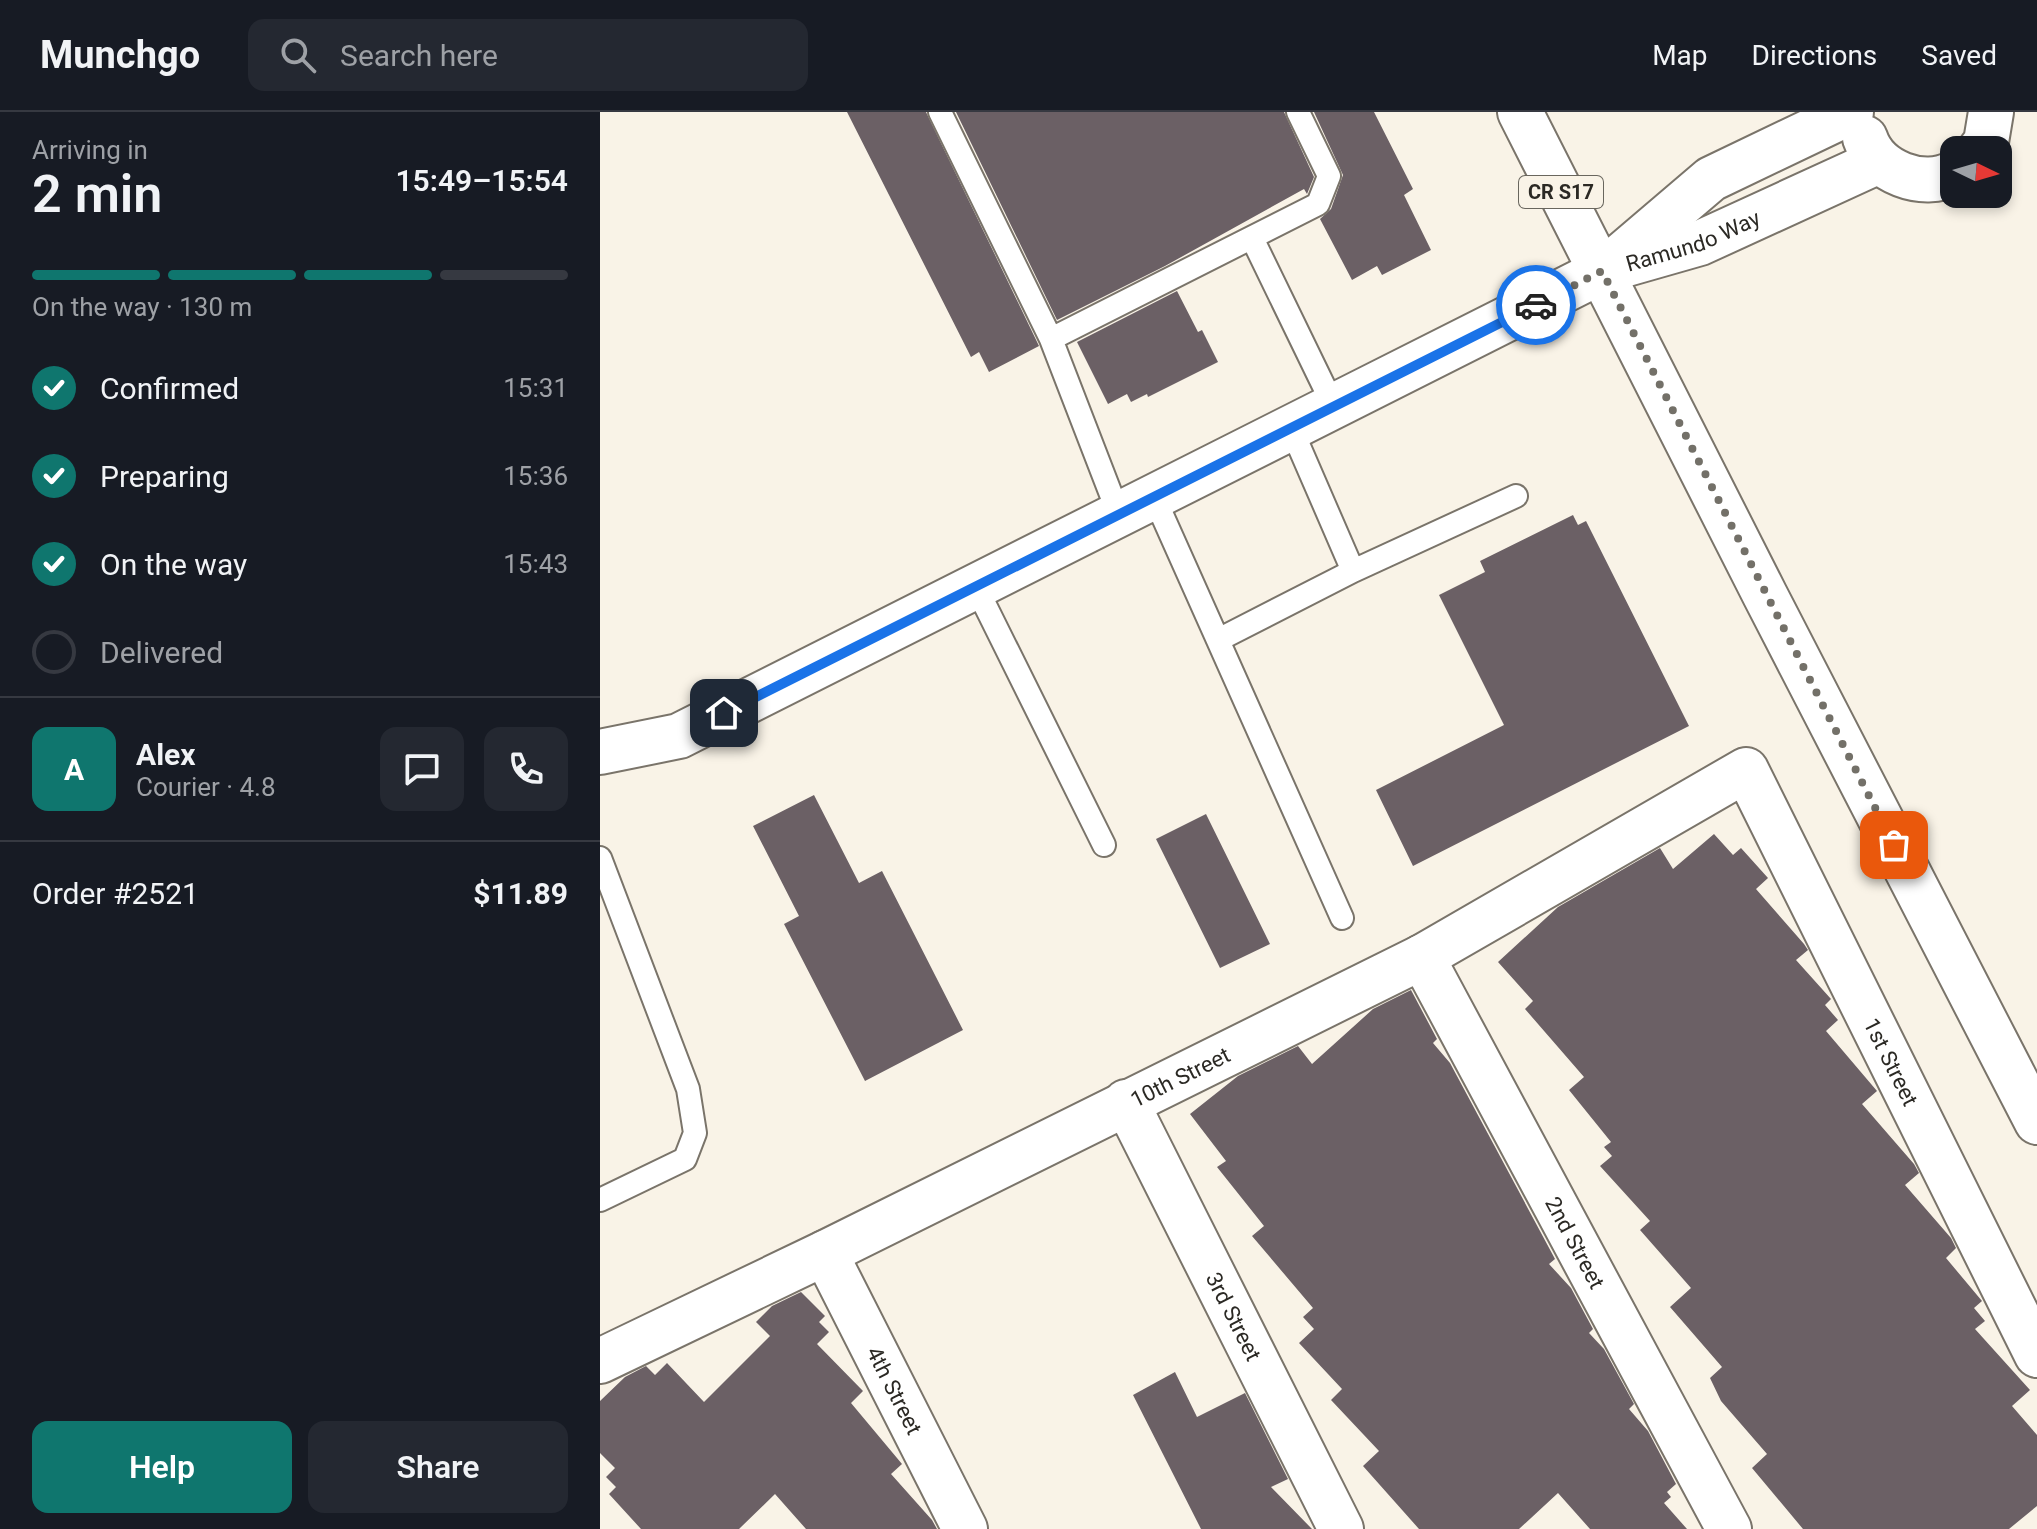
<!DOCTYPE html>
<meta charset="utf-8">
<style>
:root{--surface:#171b24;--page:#242831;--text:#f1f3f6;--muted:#9ea1a6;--line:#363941;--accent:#0f766e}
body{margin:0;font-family:Roboto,sans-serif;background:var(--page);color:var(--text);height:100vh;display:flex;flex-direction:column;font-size:30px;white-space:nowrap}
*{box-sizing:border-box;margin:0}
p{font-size:26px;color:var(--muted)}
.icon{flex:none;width:44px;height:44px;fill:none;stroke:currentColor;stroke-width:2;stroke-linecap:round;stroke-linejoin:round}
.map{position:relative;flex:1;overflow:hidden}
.sheet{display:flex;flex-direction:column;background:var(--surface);width:600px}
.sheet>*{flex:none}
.needle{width:52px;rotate:95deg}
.tools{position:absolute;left:1340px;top:24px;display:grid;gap:16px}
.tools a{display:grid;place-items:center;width:72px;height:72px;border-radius:16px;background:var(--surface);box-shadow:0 4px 12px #0003;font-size:40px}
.pin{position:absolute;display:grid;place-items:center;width:68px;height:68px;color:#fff;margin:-34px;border-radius:16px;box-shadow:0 4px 12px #0006}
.courier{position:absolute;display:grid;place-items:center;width:80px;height:80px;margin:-40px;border:6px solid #1a73e8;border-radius:50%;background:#fff;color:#222;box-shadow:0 2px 10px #0007}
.overview em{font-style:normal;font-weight:600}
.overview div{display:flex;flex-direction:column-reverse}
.overview{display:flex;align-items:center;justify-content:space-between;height:136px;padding:0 32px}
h1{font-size:52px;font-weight:600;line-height:60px}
.bar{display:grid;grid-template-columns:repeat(4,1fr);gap:12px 8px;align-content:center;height:96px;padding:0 32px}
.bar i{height:10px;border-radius:6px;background:var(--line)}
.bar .current{background:var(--accent)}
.bar p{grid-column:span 4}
.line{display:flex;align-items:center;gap:20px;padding:0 32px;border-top:2px solid var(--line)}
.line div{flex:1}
.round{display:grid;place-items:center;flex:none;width:84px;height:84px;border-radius:16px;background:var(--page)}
ol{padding:0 32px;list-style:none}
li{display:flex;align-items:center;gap:24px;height:88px}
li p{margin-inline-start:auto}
li .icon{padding:8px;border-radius:50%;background:var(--accent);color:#fff;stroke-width:4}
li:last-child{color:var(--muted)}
li i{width:44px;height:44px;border:4px solid var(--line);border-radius:50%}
.cta{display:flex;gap:16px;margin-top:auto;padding:16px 32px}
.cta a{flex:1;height:92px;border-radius:16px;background:var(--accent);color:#fff;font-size:32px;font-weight:600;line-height:92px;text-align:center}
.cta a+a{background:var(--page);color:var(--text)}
header{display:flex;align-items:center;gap:48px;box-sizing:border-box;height:112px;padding:0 40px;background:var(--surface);border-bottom:2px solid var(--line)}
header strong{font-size:38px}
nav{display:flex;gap:44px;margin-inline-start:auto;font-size:28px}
.search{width:560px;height:72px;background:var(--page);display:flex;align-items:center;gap:20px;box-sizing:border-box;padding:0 28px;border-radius:16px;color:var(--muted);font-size:30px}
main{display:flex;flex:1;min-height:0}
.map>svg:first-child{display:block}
</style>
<header>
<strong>Munchgo</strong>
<div class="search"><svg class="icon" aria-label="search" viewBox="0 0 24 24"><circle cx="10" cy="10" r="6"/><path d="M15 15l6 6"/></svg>Search here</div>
<nav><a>Map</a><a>Directions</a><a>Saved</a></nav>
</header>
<main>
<section class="sheet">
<div class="overview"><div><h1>2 min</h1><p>Arriving in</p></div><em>15:49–15:54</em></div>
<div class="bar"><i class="current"></i><i class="current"></i><i class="current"></i><i></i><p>On the way · 130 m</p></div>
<ol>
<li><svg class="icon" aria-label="check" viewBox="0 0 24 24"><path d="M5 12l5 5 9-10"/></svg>Confirmed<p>15:31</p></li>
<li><svg class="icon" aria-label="check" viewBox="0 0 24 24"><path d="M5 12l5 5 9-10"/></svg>Preparing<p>15:36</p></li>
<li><svg class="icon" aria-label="check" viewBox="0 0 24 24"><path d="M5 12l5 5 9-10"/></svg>On the way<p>15:43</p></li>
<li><i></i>Delivered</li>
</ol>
<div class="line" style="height:144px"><b class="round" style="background:var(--accent);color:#fff">A</b><div><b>Alex</b><p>Courier · 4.8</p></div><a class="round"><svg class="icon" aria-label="chat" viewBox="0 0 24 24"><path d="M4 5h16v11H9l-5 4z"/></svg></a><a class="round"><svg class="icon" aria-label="phone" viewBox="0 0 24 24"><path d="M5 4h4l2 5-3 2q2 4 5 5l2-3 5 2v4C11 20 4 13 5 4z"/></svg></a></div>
<div class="line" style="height:104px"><div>Order #2521</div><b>$11.89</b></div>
<div class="cta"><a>Help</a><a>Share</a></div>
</section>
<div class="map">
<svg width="1437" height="1417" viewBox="0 0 1437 1417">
<rect width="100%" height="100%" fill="#f9f3e7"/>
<path fill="#6b6065" d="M 247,0 L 326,0 L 439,234 L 389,260 L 379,240 L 371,245 Z
M 356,0 L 684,0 L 714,65 L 707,82 L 704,77 L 565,154 L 457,208 Z
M 714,0 L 774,0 L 813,77 L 804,83 L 831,138 L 782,163 L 777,154 L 752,168 L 720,107 L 731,97 L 743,63 Z
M 577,179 L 598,220 L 602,218 L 618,250 L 548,285 L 547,282 L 531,290 L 527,282 L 508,292 L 477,230 Z
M 973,403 L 978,413 L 986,409 L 1089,614 L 813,754 L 776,678 L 904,613 L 839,483 L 885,460 L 880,449 Z
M 214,683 L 259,771 L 282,759 L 363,918 L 265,969 L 184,812 L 199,804 L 153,714 Z
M 606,702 L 670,832 L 620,856 L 556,727 Z
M 1114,722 L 1133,743 L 1141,736 L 1168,766 L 1156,777 L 1204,832 L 1208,838 L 1196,848 L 1231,887 L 1225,893 L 1238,908 L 1226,919 L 1277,979 L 1262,992 L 1314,1052 L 1319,1061 L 1305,1073 L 1351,1126 L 1356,1136 L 1346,1146 L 1382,1189 L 1374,1196 L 1385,1209 L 1375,1217 L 1430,1278 L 1412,1294 L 1437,1323 L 1437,1394 L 1409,1417 L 1203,1417 L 1152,1356 L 1167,1342 L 1121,1289 L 1110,1266 L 1122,1255 L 1070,1195 L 1091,1176 L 1040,1118 L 1050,1109 L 1000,1054 L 1012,1044 L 1004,1035 L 1011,1030 L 969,978 L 984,965 L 925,897 L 933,889 L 898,850 L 958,795 L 1060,736 L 1073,757 Z
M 811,878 L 837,927 L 833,931 L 850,951 L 955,1147 L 949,1152 L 971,1176 L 993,1217 L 989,1221 L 1004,1237 L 1034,1292 L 1029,1297 L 1048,1319 L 1076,1372 L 1067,1380 L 1071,1385 L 1064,1391 L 1087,1417 L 990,1417 L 958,1381 L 919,1417 L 819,1417 L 763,1354 L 779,1339 L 731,1288 L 742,1277 L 699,1231 L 714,1217 L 703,1205 L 713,1196 L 652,1124 L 664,1114 L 617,1055 L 626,1049 L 590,1002 L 638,964 L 698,934 L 712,952 L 773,897 Z
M 201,1180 L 225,1204 L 219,1210 L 229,1220 L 217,1232 L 263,1279 L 251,1291 L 302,1352 L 291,1362 L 332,1408 L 337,1417 L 206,1417 L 175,1382 L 139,1417 L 41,1417 L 9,1382 L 16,1375 L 6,1365 L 15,1356 L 0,1341 L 0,1289 L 25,1265 L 46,1254 L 55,1263 L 67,1251 L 104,1290 L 170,1224 L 156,1210 L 172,1194 Z
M 575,1260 L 597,1305 L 645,1281 L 688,1367 L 671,1375 L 712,1417 L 601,1417 L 533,1283 Z"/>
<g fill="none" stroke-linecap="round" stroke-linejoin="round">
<defs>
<path id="lane" d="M 340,0 L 451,227 L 718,92 L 729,64 L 698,0
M 652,126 L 734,295
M 451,227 L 519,403
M 554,385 L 742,806
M 753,459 L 916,384
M 376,475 L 504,733
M 618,528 L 753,459 L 691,316
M 0,746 L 88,977 L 95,1021 L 85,1047 L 0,1088"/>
<g id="street">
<path d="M 1265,26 C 1276,60 1323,78 1354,61"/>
<path d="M 1380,38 L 1386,30 L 1391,0"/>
<path d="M 1016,148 L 1111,67 L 1251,0"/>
<path id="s1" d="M 0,640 L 79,624 L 1002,159 L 1100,131 L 1279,49"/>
<path id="s2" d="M 822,845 L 1129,1417"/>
<path id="s3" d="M 526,990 L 741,1417"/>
<path id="s4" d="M 225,1141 L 365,1417"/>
<path id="s5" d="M 0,1249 L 225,1141 L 822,845 L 1146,658 L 1437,1243"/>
</g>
<path id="primary" d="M 920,0 L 1165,483 L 1437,1010"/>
</defs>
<use href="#lane" stroke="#7a746a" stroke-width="26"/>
<use href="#street" stroke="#7a746a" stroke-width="48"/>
<use href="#primary" stroke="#7a746a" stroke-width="48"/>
<use href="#lane" stroke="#fff" stroke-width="22"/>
<use href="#street" stroke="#fff" stroke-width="44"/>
<use href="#primary" stroke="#fff" stroke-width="44"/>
</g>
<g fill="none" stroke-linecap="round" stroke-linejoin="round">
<path stroke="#737068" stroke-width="8" stroke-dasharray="0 14.4" d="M 936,193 L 1002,159 L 1294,733"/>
<path stroke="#1a73e8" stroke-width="10" d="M 124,601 L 936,193"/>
</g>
<g text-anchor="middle" stroke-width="8" stroke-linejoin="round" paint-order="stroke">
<rect fill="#f9f3e7" stroke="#69665e" stroke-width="2" x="919" y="64" width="84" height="32" rx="6"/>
<g font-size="20" font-weight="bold" fill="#2b2924">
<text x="961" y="87">CR S17</text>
</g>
<g font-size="22" fill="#2b2924" stroke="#f9f3e7">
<text dy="8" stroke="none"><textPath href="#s1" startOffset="1210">Ramundo Way</textPath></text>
<text dy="8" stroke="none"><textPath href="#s5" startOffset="1616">1st Street</textPath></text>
<text dy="8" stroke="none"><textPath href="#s5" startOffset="646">10th Street</textPath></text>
<text dy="8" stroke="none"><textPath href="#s2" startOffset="324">2nd Street</textPath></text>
<text dy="8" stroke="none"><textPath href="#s3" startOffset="240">3rd Street</textPath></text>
<text dy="8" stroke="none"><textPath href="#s4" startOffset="154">4th Street</textPath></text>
</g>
</g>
</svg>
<div class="tools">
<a><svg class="needle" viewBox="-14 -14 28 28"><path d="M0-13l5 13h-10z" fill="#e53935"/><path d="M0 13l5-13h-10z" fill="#9ea1a6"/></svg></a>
</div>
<div class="pin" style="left:1294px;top:733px;background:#ea580c"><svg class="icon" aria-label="bag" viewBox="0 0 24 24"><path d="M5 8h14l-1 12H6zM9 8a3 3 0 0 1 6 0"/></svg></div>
<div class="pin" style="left:124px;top:601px;background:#1f2937"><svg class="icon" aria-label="home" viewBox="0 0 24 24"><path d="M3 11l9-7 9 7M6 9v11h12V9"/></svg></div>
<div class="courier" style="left:936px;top:193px"><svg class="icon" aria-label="car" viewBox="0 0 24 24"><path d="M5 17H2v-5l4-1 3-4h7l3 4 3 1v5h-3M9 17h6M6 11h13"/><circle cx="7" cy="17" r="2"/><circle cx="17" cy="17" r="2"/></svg></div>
</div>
</main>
